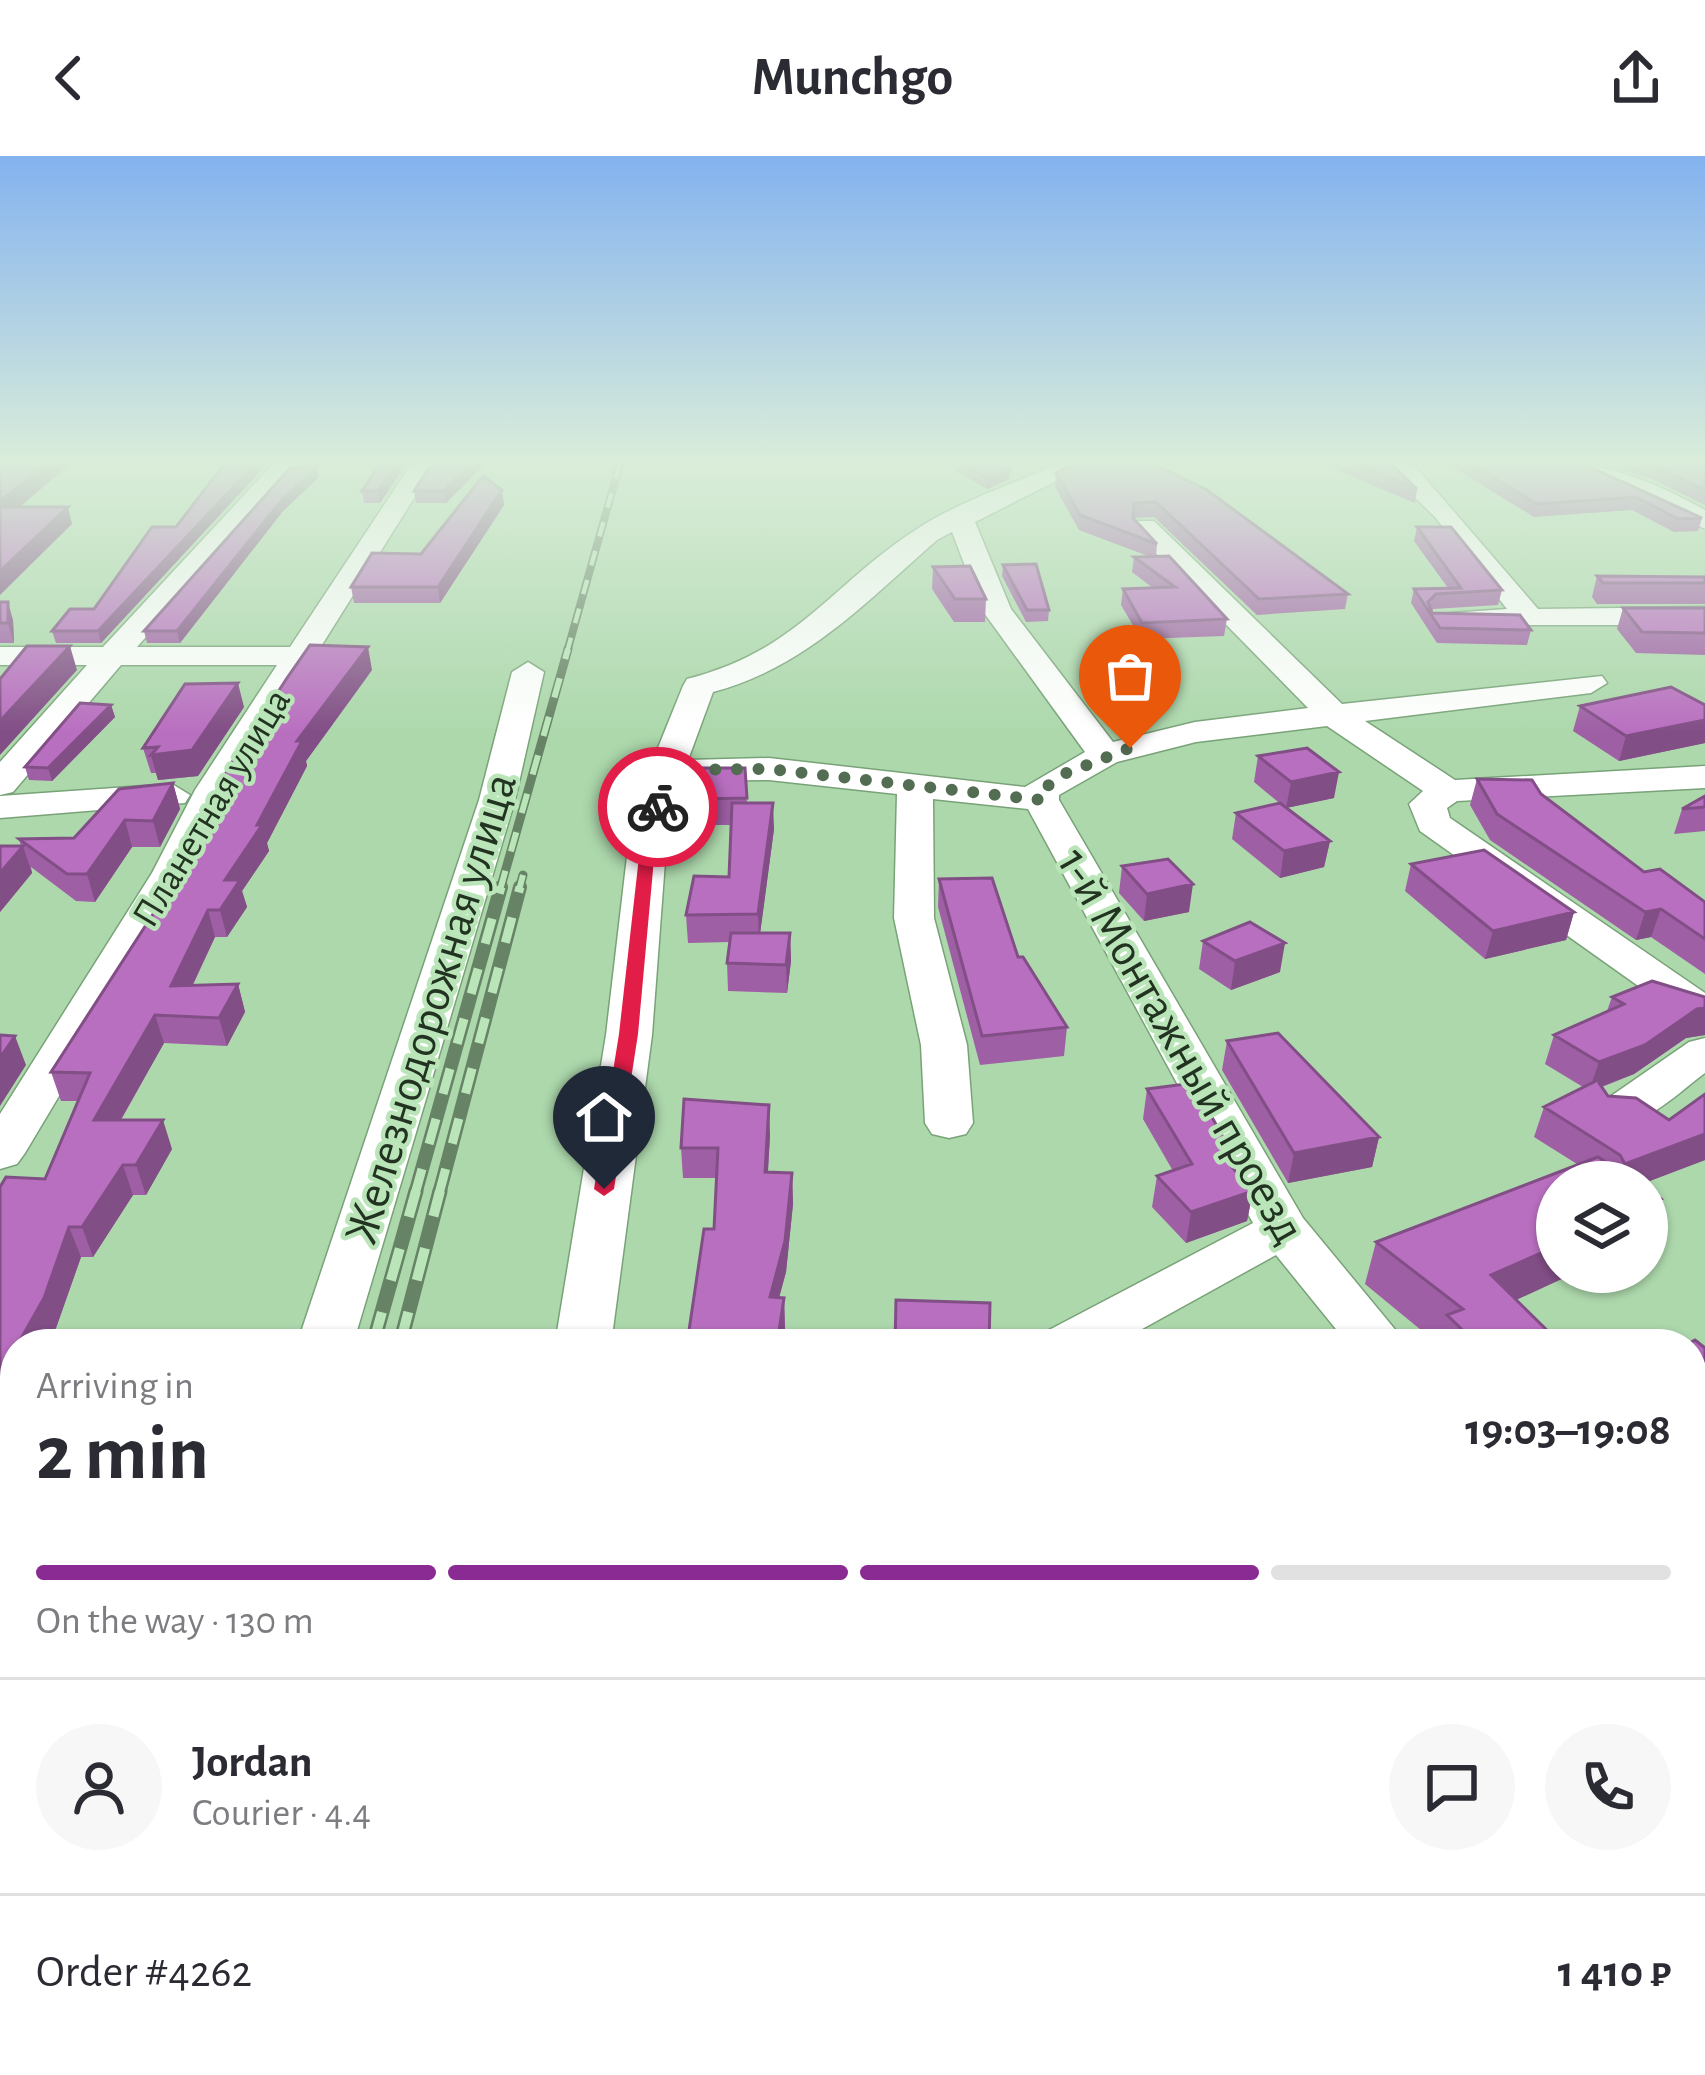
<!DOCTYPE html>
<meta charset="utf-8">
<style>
:root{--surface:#fff;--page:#f7f7f7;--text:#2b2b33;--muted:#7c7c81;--line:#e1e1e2;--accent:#8a2a93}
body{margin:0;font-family:"Alegreya Sans",sans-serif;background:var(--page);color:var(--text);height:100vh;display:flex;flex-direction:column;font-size:45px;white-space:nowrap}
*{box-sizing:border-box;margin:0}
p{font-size:39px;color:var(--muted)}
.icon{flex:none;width:66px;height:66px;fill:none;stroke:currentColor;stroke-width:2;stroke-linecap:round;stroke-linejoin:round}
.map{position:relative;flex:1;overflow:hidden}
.details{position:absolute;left:0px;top:1173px;width:1707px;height:747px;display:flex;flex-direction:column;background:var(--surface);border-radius:48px 48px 0 0;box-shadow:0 3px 9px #0004}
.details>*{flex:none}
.fabs{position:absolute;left:1536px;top:1005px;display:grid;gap:24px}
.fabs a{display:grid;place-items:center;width:132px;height:132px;border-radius:50%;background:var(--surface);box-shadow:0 3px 9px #0004;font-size:60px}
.pin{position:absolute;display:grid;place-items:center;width:102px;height:102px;color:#fff;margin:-123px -51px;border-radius:50% 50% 50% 0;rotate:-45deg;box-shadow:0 0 12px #0007}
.pin .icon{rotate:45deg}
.courier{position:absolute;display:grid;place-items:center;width:120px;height:120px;margin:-60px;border:9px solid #e11d48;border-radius:50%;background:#fff;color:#222;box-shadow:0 3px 15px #0007}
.overview em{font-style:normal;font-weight:700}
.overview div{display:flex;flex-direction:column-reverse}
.overview{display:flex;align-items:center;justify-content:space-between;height:204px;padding:0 36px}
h1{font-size:78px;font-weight:700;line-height:90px}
.bar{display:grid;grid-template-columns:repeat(4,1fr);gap:18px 12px;align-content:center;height:144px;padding:0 36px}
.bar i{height:15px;border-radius:9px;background:var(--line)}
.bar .selected{background:var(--accent)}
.bar p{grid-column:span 4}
.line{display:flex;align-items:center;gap:30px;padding:0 36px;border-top:3px solid var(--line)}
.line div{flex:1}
.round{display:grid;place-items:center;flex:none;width:126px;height:126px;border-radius:63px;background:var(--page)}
header{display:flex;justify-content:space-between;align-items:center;height:156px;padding:0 36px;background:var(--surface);font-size:54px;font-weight:700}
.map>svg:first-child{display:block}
</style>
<header><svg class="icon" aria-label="back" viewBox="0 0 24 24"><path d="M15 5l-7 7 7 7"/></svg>Munchgo<svg class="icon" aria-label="share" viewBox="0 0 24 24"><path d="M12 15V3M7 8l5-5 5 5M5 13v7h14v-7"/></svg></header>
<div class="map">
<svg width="1705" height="1919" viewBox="0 0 1705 1919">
<rect width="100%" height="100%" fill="#add8ac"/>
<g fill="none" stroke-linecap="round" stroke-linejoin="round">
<defs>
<path id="minor" d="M 274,307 L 300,307 L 137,491 L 290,491 L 412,307 L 436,307 L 231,634 L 192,717 L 25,997 L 17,1008 L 0,1013 L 0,958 L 152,717 L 195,634 L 277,509 L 121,509 L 13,636 L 0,639 L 0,606 L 87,509 L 0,509 L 0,491 L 103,491 Z
M 1060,307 L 1092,307 L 975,366 L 1011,453 L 1113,586 L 1195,566 L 1308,552 L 1136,377 L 1136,365 L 1154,365 L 1342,548 L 1602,520 L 1607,527 L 1591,537 L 1365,565 L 1455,624 L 1705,610 L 1705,632 L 1457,645 L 1447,652 L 1450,662 L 1705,837 L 1705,870 L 1689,866 L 1420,675 L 1409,648 L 1423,635 L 1327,570 L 1196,586 L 1117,606 L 1059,639 L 1059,644 L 1303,1062 L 1407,1188 L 1348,1188 L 1276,1099 L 1115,1188 L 1041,1188 L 1049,1174 L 1253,1067 L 1028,653 L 933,643 L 934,762 L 967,889 L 973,967 L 966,978 L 949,982 L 932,978 L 925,967 L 921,889 L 894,762 L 897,638 L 769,624 L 682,625 L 666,692 L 652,879 L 611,1188 L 555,1188 L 606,879 L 628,692 L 649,614 L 683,530 L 687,523 C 798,495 829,430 917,373 C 959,345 1014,328 1060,307 ZM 952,376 L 982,454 L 1085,596 L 1025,631 L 769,602 L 688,604 L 713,536 C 805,512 867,445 937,384 Z
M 1380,307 L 1408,307 L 1418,314 L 1538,453 L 1705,451 L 1705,469 L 1450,469 L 1446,463 L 1450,457 L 1507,453 L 1435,361 Z
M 1553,307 C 1610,307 1656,327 1705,354 L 1705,373 L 1638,338 Z
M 528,506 L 544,516 L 515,644 L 353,1188 L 297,1188 L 479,644 L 512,516 Z
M 172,628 L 190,639 L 185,647 L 0,662 L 0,640 Z
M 1705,882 L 1705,917 C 1675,939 1640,977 1601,967 L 1594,957 L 1601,947 L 1689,886 Z
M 1692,1537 L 1705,1541 L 1705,1618 L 1692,1613 Z
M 41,1905 L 123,1905 L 118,1919 L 36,1919 Z
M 1295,1905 L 1377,1905 L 1383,1919 L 1301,1919 Z"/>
</defs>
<use href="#minor" stroke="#79a278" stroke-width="3"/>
<use href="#minor" fill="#fff" fill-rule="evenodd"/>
<defs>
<path id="rail-far4" d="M 567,496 L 620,307"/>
<path id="rail-far3" d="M 500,734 L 568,493
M 519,734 L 523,719"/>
<path id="rail-far2" d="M 415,1038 L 501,731
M 439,1038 L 520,731"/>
<path id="rail-far1" d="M 373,1188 L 416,1035
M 400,1188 L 440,1035"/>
<path id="rail" d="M 167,1919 L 171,1905
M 208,1919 L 212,1905"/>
</defs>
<use href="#rail-far4" stroke="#668365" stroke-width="8"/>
<use href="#rail-far3" stroke="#668365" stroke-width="9"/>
<use href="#rail-far2" stroke="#668365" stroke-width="14"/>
<use href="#rail-far1" stroke="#668365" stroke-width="15"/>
<use href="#rail" stroke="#668365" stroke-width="18"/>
<use href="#rail-far4" stroke="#bae5b9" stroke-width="4.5" stroke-dasharray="15" stroke-linecap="butt"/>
<use href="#rail-far3" stroke="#bae5b9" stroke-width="6" stroke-dasharray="20" stroke-linecap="butt"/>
<use href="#rail-far2" stroke="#bae5b9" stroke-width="9" stroke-dasharray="26" stroke-linecap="butt"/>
<use href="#rail-far1" stroke="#bae5b9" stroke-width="10" stroke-dasharray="33" stroke-linecap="butt"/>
<use href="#rail" stroke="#bae5b9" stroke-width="14" stroke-dasharray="40" stroke-linecap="butt"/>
</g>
<path fill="#9f5fa5" d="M 221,307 L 268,307 L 101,487 L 56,487 L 52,475 L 94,453 L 176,371 L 222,310 Z
M 381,307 L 407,307 L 380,347 L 364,347 L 362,335 Z
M 432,307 L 484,307 L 484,309 L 446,347 L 416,347 L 414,335 Z
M 955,307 L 1008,307 L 1009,323 L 987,333 L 955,314 Z
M 1075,307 L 1167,307 L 1157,310 L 1348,438 L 1345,453 L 1257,459 L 1154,361 L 1133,362 L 1157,388 L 1156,400 L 1227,463 L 1224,480 L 1141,483 L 1121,449 L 1123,433 L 1153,432 L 1132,416 L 1134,401 L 1148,400 L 1079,374 L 1055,331 L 1056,317 Z
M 1320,307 L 1390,307 L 1417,333 L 1415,347 Z
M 1446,307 L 1581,307 L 1702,362 L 1698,375 L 1674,376 L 1632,354 L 1534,361 Z
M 1598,307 L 1705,307 L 1705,349 L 1652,323 Z
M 319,321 L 283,355 L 180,487 L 147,487 L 144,475 Z
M 502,334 L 504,349 L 440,447 L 354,447 L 351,431 L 421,398 Z
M 1417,371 L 1502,434 L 1498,449 L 1433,453 L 1432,457 L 1531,474 L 1527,489 L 1437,487 L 1411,447 L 1414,433 L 1448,432 L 1414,385 Z
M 1003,409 L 1049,454 L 1048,465 L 1026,466 L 1002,420 Z
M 933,411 L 986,443 L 985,466 L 954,466 L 932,433 Z
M 1597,420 L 1705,421 L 1705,448 L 1597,448 L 1592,441 Z
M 0,446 L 13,464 L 14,487 L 0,487 Z
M 1623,452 L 1705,452 L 1705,499 L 1636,497 L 1617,473 Z
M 372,514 L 306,605 L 307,610 L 267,687 L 269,695 L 242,735 L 247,751 L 227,781 L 215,781 L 193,829 L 238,828 L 245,856 L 227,890 L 164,887 L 121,964 L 172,993 L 146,1039 L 133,1039 L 93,1101 L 81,1101 L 56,1172 L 15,1188 L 15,1247 L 0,1274 L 0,1031 L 45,1023 L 78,945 L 61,945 L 51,916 Z
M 111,549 L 115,561 L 52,625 L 29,624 L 25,611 Z
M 1705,549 L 1705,587 L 1619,605 L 1573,575 L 1580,550 Z
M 244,551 L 198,620 L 158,624 L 156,617 L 151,617 L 143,592 Z
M 1258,600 L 1334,642 L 1286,652 L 1330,685 L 1324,711 L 1280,722 L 1232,683 L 1236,657 L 1283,650 L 1254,626 Z
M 745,612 L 747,647 L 774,673 L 760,777 L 790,777 L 791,805 L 787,837 L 728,835 L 727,807 L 730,786 L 688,787 L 686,759 L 729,721 L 731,669 L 699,669 L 698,643 Z
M 1477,623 L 1541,638 L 1644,716 L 1705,746 L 1705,818 L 1651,781 L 1636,784 L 1490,684 L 1470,649 Z
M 173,627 L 180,653 L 160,691 L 132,691 L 95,746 L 76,745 L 31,711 L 32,717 L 0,756 L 0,690 L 21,690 L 19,683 L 74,682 Z
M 1705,640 L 1705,675 L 1674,678 L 1682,653 Z
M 1411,708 L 1574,756 L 1566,784 L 1485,803 L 1405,735 Z
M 1122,710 L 1189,756 L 1144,765 L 1119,737 Z
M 939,723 L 1018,801 L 1067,871 L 1064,900 L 980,909 L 938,751 Z
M 1203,785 L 1280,816 L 1231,834 L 1199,813 Z
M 1612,841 L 1705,841 L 1705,879 L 1686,882 L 1634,918 L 1602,931 L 1608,940 L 1669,964 L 1705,938 L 1705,1004 L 1647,1026 L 1557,1026 L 1516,1144 L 1561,1188 L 1438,1188 L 1365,1128 L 1376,1086 L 1577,1008 L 1534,981 L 1544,951 L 1583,931 L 1545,908 L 1554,879 L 1607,855 Z
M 1227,885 L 1379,981 L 1372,1011 L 1288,1027 L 1222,914 Z
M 1147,933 L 1236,1016 L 1253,1035 L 1247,1065 L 1186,1087 L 1152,1051 L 1157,1020 L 1173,1015 L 1143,963 Z
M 770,979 L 768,1016 L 792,1017 L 793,1048 L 786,1116 L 779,1141 L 784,1142 L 785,1173 L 714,1073 L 716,1022 L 683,1022 L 681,992 Z"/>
<path fill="#824e86" d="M 47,307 L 71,307 L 0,368 L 0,346 Z
M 256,307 L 268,307 L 101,487 L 98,475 Z
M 397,307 L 407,307 L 380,347 L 378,335 Z
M 472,307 L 484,307 L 484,309 L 446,347 L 444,335 Z
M 317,311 L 319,321 L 283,355 L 180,487 L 177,475 L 281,345 Z
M 1010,313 L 1009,323 L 987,333 L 987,322 Z
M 502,334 L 504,349 L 440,447 L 438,431 Z
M 68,351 L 72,368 L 0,439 L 0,415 Z
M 8,446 L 13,464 L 14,487 L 8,467 Z
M 70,490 L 77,514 L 0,599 L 0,565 Z
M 368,491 L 372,514 L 306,605 L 307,610 L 267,687 L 269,695 L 242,735 L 247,751 L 227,781 L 220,754 L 225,724 L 297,585 Z
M 238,527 L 244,551 L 198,620 L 158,624 L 151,599 Z
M 111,549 L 115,561 L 52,625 L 48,612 Z
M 1705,564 L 1705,587 L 1619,605 L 1626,580 Z
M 1339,616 L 1334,642 L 1286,652 L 1291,626 Z
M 173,627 L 180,653 L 160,691 L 153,665 Z
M 773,647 L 774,673 L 759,786 L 758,758 Z
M 125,664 L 132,691 L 95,746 L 87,718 Z
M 1330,685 L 1324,711 L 1280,722 L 1284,695 Z
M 23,690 L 32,717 L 0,756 L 0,717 Z
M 1193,728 L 1189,756 L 1144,765 L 1147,738 Z
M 1661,753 L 1651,781 L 1636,784 L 1645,756 Z
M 208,754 L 215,781 L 179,857 L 171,830 Z
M 1574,756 L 1566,784 L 1485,803 L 1493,775 Z
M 790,777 L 791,805 L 787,837 L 786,809 Z
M 1285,787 L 1280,816 L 1231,834 L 1235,805 Z
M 238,828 L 245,856 L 227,890 L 219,862 Z
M 1705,852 L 1705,879 L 1686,882 L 1634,918 L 1589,935 L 1599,906 L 1697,853 Z
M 155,859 L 164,887 L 104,993 L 94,964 Z
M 15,880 L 26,909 L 0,950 L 0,902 Z
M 769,949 L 770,979 L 766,1046 L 765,1016 Z
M 163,964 L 172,993 L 146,1039 L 136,1009 Z
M 1705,978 L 1705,1004 L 1647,1026 L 1618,1026 L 1625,1008 Z
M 1379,981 L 1372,1011 L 1288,1027 L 1294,997 Z
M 123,1009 L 133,1039 L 93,1101 L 82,1071 Z
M 792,1017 L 793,1048 L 786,1116 L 771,1172 L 770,1141 Z
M 1253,1035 L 1247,1065 L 1186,1087 L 1191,1056 Z
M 1661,1043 L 1647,1080 L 1647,1049 Z
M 69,1071 L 81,1101 L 56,1172 L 48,1188 L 18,1188 Z
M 1557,1090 L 1557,1116 L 1577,1116 L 1477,1162 L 1491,1119 Z
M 784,1142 L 785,1173 L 783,1188 L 777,1188 Z
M 15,1193 L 15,1247 L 0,1274 L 0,1219 Z
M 1705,1275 L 1705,1300 L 1692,1306 L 1692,1284 L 1694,1280 Z
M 1705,1414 L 1705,1436 L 1699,1437 L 1697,1443 L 1692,1445 L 1692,1418 Z
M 1705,1668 L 1705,1692 L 1692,1697 L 1692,1673 Z"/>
<path fill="#b96fc0" stroke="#824e86" stroke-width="3" d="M 0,307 L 47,307 L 0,346 Z
M 225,307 L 256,307 L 98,475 L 52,475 L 70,453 L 94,453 L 152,371 L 176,371 Z
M 381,307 L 397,307 L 378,335 L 362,335 Z
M 432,307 L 472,307 L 444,335 L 414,335 Z
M 960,307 L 1008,307 L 1010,313 L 987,322 Z
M 1075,307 L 1151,307 L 1207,334 L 1348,438 L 1259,443 L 1156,346 L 1134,347 L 1133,362 L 1157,388 L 1080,359 L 1056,317 Z
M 1355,307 L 1390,307 L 1417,333 Z
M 1469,307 L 1581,307 L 1702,362 L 1678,363 L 1636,341 L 1537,348 Z
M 1643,307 L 1705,307 L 1705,334 L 1656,311 Z
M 291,311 L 317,311 L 281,345 L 177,475 L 144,475 Z
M 483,320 L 502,334 L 438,431 L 351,431 L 372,397 L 421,398 Z
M 0,351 L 68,351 L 0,415 Z
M 1417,371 L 1451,371 L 1502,434 L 1436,438 L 1428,446 L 1432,457 L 1520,459 L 1531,474 L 1440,472 L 1414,433 L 1461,432 Z
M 1169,400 L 1227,463 L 1142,467 L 1123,433 L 1175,431 L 1134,401 Z
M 1036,408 L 1049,454 L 1027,454 L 1003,409 Z
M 970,410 L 986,443 L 955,443 L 933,411 Z
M 1597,420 L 1705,421 L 1705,427 L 1603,427 Z
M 0,446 L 8,446 L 8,467 L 0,467 Z
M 1623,452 L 1705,452 L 1705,477 L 1642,476 Z
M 310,489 L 368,491 L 297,585 L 302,585 L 257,669 L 262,669 L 225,724 L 240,724 L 220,754 L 208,754 L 171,830 L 238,828 L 219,862 L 155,859 L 94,964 L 163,964 L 136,1009 L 123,1009 L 82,1071 L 69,1071 L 44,1142 L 18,1188 L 15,1188 L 15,1193 L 0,1219 L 0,1031 L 6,1021 L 45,1023 L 90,917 L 51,916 L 155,755 L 229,611 L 287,522 Z
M 27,490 L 70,490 L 0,565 L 0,523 Z
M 238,527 L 192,594 L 151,599 L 158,591 L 143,592 L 185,528 Z
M 1671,531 L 1705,549 L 1705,564 L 1626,580 L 1580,550 Z
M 80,547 L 111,549 L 48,612 L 25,611 Z
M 1307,592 L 1339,616 L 1291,626 L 1258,600 Z
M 699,612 L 745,612 L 747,642 L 698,643 Z
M 1477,623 L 1532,624 L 1541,638 L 1644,716 L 1660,713 L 1705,746 L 1705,783 L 1661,753 L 1645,756 L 1497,658 Z
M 173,627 L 153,665 L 125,664 L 87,718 L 67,718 L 19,683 L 74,682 L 119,633 Z
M 1705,640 L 1705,651 L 1682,653 Z
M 732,647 L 773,647 L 758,758 L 686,759 L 694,720 L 729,721 Z
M 1280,647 L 1330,685 L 1284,695 L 1236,657 Z
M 0,690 L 23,690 L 0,717 Z
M 1484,694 L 1574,756 L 1493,775 L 1411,708 Z
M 1168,703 L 1193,728 L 1147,738 L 1122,710 Z
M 992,722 L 1018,801 L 1023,801 L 1067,871 L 982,880 L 939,723 Z
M 1250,766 L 1285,787 L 1235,805 L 1203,785 Z
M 731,777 L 790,777 L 786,809 L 727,807 Z
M 1652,825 L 1705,841 L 1705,852 L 1697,853 L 1645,889 L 1599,906 L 1554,879 L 1624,848 L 1612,841 Z
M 1278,877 L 1379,981 L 1294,997 L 1227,885 Z
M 0,879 L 15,880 L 0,902 Z
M 1602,922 L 1599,927 L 1608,940 L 1636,942 L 1669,964 L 1705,938 L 1705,978 L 1625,1008 L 1620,999 L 1544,951 Z
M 1193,927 L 1238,1008 L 1231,1010 L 1253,1035 L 1191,1056 L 1157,1020 L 1192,1008 L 1147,933 Z
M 684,943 L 769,949 L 765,1016 L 792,1017 L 785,1085 L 770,1141 L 784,1142 L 777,1188 L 687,1188 L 704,1073 L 714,1073 L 718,992 L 681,992 Z
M 1598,1001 L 1636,1026 L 1557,1026 L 1557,1090 L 1491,1119 L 1561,1188 L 1477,1188 L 1447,1159 L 1463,1153 L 1376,1086 Z
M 1647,1033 L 1661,1043 L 1647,1049 Z
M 896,1144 L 990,1147 L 989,1188 L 895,1188 Z
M 1695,1184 L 1705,1192 L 1705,1275 L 1694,1280 L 1692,1279 L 1692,1188 L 1688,1188 Z
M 1705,1350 L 1705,1414 L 1692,1418 L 1692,1354 Z
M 1692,1579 L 1705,1594 L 1705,1668 L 1692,1673 Z"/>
<linearGradient id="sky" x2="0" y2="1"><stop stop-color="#83b2ef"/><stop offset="0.53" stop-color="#daedda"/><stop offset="1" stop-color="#daedda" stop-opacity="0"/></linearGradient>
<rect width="1705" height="576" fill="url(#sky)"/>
<path fill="#e11d48" d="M 653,648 L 665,651 L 655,692 L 638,878 L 614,1033 L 604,1040 L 594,1033 L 619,878 L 640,692 Z"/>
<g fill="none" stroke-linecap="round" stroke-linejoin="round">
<path stroke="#536d52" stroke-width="12" stroke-dasharray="0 21.6" d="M 658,651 L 667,614 L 769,613 L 1041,644 L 1042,634 L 1064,618 L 1130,592"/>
</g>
<g text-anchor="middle" stroke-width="9" stroke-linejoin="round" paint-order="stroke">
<g font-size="39" fill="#233322" stroke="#bae5b9">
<text transform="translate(210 651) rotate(-59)" y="14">Планетная улица</text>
</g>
<g font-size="48" fill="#233322" stroke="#bae5b9">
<text transform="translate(429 852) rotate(-73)" y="17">Железнодорожная улица</text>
<text transform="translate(1183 889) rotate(60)" y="17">1-й Монтажный проезд</text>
</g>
</g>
</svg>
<div class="fabs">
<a><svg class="icon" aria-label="layers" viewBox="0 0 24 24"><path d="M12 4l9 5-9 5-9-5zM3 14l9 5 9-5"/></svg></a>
</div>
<div class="pin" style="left:1130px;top:592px;background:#ea580c"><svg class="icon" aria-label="bag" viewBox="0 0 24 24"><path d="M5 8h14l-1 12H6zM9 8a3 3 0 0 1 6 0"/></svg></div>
<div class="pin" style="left:604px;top:1033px;background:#1f2937"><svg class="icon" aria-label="home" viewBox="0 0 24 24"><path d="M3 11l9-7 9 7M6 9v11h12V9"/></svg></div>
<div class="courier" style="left:658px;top:651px"><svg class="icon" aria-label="bike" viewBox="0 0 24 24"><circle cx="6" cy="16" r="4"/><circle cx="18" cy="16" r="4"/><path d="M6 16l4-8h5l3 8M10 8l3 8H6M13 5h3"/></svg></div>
<section class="details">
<div class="overview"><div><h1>2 min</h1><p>Arriving in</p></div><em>19:03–19:08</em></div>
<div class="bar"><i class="selected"></i><i class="selected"></i><i class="selected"></i><i></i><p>On the way · 130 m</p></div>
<div class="line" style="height:216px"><a class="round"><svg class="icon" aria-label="person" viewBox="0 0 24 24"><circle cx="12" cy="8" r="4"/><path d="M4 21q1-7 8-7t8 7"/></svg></a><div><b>Jordan</b><p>Courier · 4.4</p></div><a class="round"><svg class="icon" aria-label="chat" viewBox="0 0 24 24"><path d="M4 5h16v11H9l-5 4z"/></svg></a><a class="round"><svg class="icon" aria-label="phone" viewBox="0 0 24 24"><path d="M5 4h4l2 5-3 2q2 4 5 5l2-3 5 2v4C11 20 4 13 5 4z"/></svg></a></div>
<div class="line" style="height:156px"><div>Order #4262</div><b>1 410 ₽</b></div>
</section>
</div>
